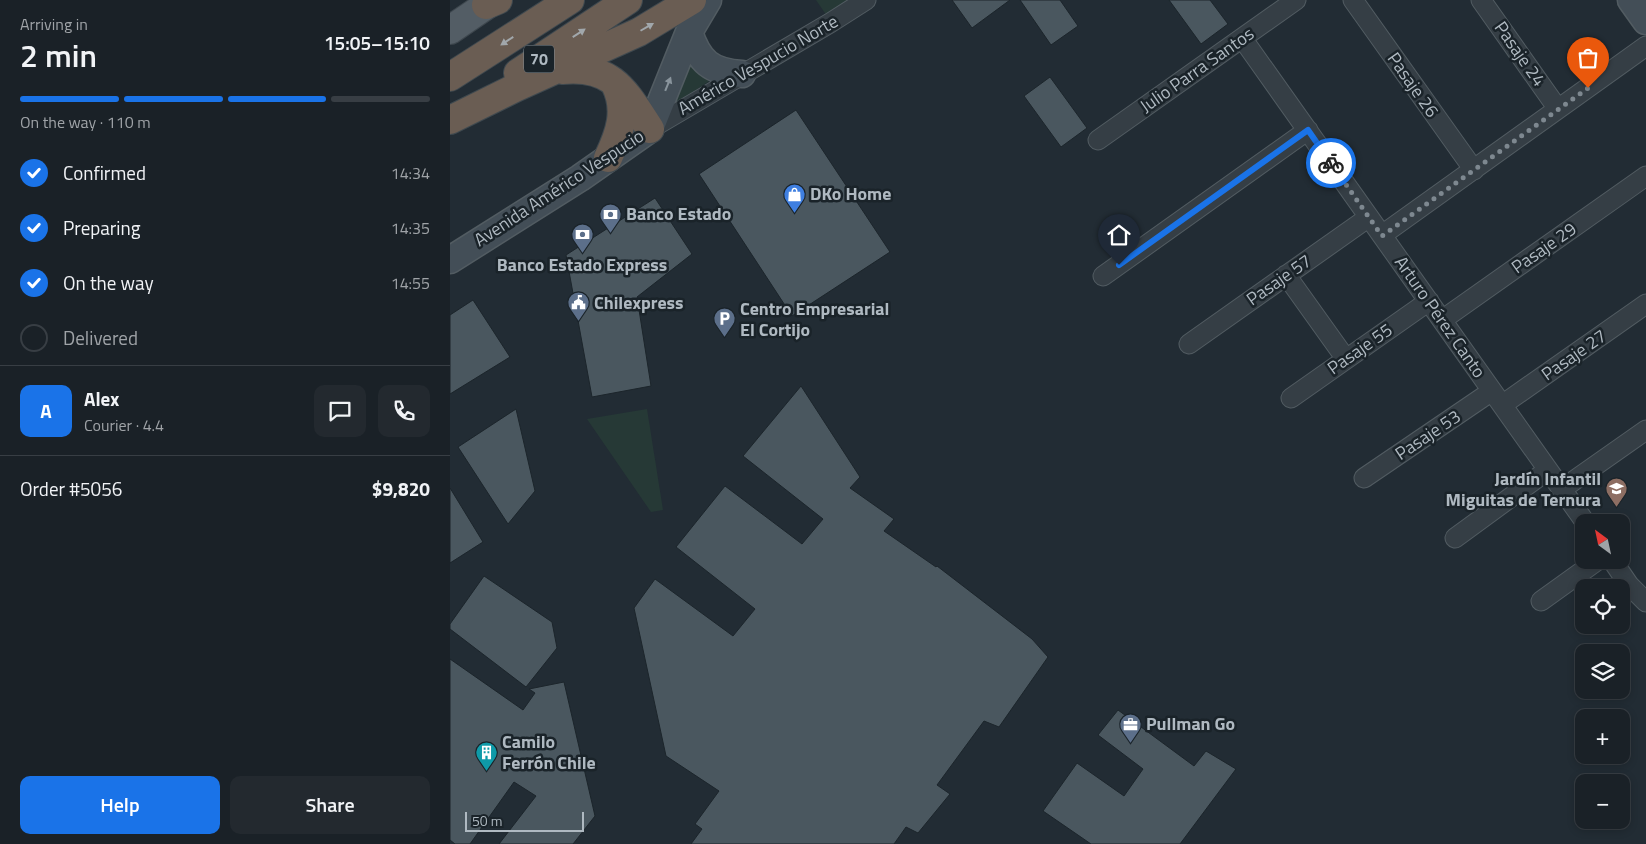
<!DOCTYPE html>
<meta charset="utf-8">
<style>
:root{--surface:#1a2127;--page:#23292f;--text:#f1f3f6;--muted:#9fa3a7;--line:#383e44;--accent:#1a73e8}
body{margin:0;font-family:"Titillium Web",sans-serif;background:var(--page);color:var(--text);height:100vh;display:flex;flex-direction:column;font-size:19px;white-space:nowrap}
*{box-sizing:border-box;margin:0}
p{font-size:16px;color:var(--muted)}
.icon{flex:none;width:28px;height:28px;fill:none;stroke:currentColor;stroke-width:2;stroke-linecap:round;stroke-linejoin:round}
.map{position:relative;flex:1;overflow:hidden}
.drawer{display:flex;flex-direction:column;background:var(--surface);width:450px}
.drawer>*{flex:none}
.needle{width:32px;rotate:327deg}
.fabs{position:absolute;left:1125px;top:514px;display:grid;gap:10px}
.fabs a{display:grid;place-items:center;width:55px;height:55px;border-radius:10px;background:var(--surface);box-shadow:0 2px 8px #0003,0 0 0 1px var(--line);font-size:25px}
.scale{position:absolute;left:15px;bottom:12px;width:119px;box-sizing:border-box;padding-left:5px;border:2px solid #afb9c1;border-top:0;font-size:14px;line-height:18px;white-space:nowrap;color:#afb9c1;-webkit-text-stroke:4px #1a2329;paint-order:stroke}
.pin{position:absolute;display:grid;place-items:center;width:42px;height:42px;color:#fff;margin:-51px -21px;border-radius:50% 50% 50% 0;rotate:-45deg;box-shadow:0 0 5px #0007}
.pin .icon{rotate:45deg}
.courier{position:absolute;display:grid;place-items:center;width:50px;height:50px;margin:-25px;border:4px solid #1a73e8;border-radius:50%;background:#fff;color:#222;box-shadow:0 1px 6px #0007}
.summary em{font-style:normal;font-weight:600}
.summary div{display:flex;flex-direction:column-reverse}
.summary{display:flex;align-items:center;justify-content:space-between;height:85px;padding:0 20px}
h1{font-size:32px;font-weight:600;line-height:38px}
.bar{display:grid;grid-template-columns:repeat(4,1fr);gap:8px 5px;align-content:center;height:60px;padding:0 20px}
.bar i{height:6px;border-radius:4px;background:var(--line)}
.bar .on{background:var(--accent)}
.bar p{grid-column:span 4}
.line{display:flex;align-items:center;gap:12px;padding:0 20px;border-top:1px solid var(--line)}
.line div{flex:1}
.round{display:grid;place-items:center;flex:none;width:52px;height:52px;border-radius:10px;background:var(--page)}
ol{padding:0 20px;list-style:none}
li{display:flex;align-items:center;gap:15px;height:55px}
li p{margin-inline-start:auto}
li .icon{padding:5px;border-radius:50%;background:var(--accent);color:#fff;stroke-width:4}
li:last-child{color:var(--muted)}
li i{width:28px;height:28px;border:2px solid var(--line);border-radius:50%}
.primary-button{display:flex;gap:10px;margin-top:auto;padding:10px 20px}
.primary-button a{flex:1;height:58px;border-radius:10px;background:var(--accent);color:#fff;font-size:20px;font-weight:600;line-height:58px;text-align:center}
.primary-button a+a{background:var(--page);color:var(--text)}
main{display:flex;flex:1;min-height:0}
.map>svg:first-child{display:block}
</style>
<main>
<section class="drawer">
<div class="summary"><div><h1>2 min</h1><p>Arriving in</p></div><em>15:05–15:10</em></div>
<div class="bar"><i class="on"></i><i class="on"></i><i class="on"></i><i></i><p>On the way · 110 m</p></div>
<ol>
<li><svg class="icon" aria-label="check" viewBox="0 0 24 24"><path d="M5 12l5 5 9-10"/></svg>Confirmed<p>14:34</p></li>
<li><svg class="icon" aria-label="check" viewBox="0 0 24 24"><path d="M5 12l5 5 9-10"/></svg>Preparing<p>14:35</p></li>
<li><svg class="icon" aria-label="check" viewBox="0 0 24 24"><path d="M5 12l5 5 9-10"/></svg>On the way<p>14:55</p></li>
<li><i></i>Delivered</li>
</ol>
<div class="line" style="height:90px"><b class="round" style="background:var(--accent);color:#fff">A</b><div><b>Alex</b><p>Courier · 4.4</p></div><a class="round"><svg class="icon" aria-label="chat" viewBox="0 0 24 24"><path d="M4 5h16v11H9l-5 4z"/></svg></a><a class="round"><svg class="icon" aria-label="phone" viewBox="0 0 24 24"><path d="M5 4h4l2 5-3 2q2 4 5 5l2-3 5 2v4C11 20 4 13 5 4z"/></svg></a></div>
<div class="line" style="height:65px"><div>Order #5056</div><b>$9,820</b></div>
<div class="primary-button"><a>Help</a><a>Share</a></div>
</section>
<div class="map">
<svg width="1196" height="844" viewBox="0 0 1196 844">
<rect width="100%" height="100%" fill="#222c34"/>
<path fill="#263936" d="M 366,0 L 406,0 L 377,16 Z
M 240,56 L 267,76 L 217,109 Z
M 197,409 L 213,510 L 201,512 L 137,419 Z"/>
<path fill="#4a575f" stroke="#1c252b" d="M 502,0 L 560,0 L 522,28 Z
M 570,0 L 610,0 L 628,26 L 601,45 Z
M 719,0 L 760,0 L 778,24 L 751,44 Z
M 600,77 L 637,128 L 611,147 L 574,96 Z
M 346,110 L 440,252 L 342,316 L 249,174 Z
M 205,198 L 242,254 L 187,297 L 201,386 L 142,397 L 116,255 Z
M 23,300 L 60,357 L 0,394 L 0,315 Z
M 351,386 L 410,477 L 400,488 L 444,519 L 434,531 L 486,567 L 487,566 L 582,639 L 598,657 L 549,727 L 534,721 L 487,785 L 500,794 L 468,833 L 456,827 L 444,844 L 241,844 L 252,829 L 245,824 L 269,791 L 216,756 L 184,608 L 205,579 L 283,636 L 305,609 L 226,547 L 275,486 L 352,544 L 373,519 L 293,456 Z
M 66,409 L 85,491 L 58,524 L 8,447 Z
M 0,488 L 33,542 L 0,563 Z
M 34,576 L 102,622 L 107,648 L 76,687 L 0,629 L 0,624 Z
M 0,659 L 73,710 L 85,693 L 79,689 L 114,682 L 145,816 L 123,844 L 49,844 L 86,796 L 64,782 L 20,844 L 5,844 L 0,840 Z
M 668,710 L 744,766 L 756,751 L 786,769 L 730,844 L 641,844 L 593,811 L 627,763 L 674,796 L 693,769 L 648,735 Z"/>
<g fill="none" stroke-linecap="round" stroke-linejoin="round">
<defs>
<path id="street" d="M 903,0 L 1024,170
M 1031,0 L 1108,109
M 792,38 L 1135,522
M 200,129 L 380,23 L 416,0
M 648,140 L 846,0
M 932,235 L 1196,46
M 836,275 L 896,359
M 653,276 L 858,130
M 992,320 L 1196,176
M 739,344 L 919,217
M 841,398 L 979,301
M 1052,405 L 1196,304
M 914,478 L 1042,391
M 1112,489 L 1196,430
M 1005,538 L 1098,470
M 1162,560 L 1179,585 L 1196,602
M 1091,601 L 1148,560"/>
<path id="secondary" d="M 1181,0 L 1196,21
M 239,32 C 249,62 261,72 292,74
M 0,260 L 130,178 L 200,129 L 239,32 L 258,0"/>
<path id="primary" d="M 0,30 L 38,4"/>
<path id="highway" d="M 36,5 L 48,0
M 112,70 C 163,65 175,91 200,129
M 68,73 L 178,0
M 0,77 L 120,0
M 0,120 L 67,87 L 189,32 L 242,0
M 158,158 C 170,133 178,110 165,84"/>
</defs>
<use href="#street" stroke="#525c62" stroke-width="21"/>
<use href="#secondary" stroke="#525c62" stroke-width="29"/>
<use href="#primary" stroke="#3e474e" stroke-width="30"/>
<use href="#highway" stroke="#3f494f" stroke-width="30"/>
<use href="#street" stroke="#353e45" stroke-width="19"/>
<use href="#secondary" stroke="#434e57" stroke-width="26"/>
<use href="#primary" stroke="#535d65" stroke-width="28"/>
<use href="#highway" stroke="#6a5d53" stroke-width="28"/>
</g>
<defs><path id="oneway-solid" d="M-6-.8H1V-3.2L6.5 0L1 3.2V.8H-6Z" transform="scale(1.25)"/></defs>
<g fill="#a1a7ab">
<use href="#oneway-solid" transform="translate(197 27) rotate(-30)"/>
<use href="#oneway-solid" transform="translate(129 33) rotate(-33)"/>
<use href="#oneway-solid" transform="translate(57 41) rotate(147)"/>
</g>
<use fill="#89949c" href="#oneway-solid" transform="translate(218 84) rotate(-68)"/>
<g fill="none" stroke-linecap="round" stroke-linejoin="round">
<path stroke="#7e8890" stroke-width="5" stroke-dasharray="0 9" d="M 881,163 L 932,236 L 1138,88"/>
<path stroke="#1a73e8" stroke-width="6" d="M 669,265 L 858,130 L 881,163"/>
</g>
<defs>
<symbol id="shop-pin" viewBox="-11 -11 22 30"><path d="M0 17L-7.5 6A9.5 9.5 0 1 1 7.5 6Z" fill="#3f7fe0" stroke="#1a2329"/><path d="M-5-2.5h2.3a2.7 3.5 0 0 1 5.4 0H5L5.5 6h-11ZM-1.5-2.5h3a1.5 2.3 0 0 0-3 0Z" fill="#fff"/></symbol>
<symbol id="bank-pin" viewBox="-11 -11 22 30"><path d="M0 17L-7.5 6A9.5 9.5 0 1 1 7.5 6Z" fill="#5c6f8a" stroke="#1a2329"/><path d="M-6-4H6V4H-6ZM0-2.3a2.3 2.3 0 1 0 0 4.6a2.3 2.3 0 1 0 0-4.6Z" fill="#fff"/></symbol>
<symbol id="civic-pin" viewBox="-11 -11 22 30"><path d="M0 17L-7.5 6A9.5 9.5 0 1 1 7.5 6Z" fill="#5c6f8a" stroke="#1a2329"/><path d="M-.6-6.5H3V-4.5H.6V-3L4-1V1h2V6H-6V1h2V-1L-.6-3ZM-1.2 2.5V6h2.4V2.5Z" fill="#fff"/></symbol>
<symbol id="parking-pin" viewBox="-11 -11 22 30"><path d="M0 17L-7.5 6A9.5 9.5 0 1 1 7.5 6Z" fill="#5c6f8a" stroke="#1a2329"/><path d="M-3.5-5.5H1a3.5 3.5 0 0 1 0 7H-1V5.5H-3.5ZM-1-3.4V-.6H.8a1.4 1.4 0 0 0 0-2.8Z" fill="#fff"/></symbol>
<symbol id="school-pin" viewBox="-11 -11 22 30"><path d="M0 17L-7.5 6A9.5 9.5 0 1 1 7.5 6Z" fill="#8d6e63" stroke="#1a2329"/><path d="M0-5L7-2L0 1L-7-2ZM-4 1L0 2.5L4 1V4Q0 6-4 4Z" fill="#fff"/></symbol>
<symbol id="office-pin" viewBox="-11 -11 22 30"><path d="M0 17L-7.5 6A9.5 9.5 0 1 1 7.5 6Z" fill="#5c6f8a" stroke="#1a2329"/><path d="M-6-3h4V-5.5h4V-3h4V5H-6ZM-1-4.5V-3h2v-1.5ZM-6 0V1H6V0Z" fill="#fff"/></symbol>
<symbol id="building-pin" viewBox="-11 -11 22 30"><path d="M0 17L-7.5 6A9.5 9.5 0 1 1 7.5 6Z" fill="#0f9aa8" stroke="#1a2329"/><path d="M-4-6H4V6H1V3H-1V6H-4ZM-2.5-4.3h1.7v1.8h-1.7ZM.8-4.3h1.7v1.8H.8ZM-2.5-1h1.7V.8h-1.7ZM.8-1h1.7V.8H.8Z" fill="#fff"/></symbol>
</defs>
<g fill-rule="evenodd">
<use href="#shop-pin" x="332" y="182" width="25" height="34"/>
<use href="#bank-pin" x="148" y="202" width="25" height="34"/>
<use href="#bank-pin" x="120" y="222" width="25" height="34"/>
<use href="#civic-pin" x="116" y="290" width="25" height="34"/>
<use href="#parking-pin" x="262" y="306" width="25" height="34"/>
<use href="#school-pin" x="1154" y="476" width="25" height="34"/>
<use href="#office-pin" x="668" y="712" width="25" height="34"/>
<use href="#building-pin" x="24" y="740" width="25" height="34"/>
</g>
<g text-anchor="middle" stroke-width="5" stroke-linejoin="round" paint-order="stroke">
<rect fill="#1a2329" stroke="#828c93" stroke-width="1" x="74" y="45.5" width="30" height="27" rx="4"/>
<g font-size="16" font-weight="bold" fill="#afb9c1">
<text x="89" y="65">70</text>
</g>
<g font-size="18" fill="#afb9c1" stroke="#1a2329">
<text transform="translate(1070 54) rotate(55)" y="6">Pasaje 24</text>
<text transform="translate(308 65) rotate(-30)" y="6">Américo Vespucio Norte</text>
<text transform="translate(747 70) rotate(-35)" y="6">Julio Parra Santos</text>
<text transform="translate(963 85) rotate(55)" y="6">Pasaje 26</text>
<text transform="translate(109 188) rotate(-33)" y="6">Avenida Américo Vespucio</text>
<text transform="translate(1094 248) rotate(-35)" y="6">Pasaje 29</text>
<text transform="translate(829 280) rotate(-35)" y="6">Pasaje 57</text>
<text transform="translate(990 317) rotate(55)" y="6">Arturo Pérez Canto</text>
<text transform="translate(910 349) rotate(-35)" y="6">Pasaje 55</text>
<text transform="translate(1124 355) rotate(-35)" y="6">Pasaje 27</text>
<text transform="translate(978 435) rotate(-34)" y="6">Pasaje 53</text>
</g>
<g font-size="18" font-weight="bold" fill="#afb9c1" stroke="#1a2329" text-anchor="start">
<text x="360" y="200">DKo Home</text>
<text x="176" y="220">Banco Estado</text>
<text x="132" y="271" text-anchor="middle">Banco Estado Express</text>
<text x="144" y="309">Chilexpress</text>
<text x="290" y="315">Centro Empresarial<tspan x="290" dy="21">El Cortijo</tspan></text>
<text x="1151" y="485" text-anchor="end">Jardín Infantil<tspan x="1151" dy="21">Miguitas de Ternura</tspan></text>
<text x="696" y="730">Pullman Go</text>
<text x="52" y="748">Camilo<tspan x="52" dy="21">Ferrón Chile</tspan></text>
</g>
</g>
</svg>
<div class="fabs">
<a><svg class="needle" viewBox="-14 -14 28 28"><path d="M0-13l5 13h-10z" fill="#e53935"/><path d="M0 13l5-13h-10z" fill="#9fa3a7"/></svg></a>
<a><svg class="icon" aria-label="locate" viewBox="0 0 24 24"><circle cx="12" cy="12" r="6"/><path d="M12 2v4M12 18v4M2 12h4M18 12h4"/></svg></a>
<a><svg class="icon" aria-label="layers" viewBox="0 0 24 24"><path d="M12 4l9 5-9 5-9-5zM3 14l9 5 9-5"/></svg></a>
<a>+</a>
<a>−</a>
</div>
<div class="scale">50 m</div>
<div class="pin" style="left:1138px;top:88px;background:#ea580c"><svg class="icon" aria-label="bag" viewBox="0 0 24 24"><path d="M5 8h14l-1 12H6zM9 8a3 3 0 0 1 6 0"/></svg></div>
<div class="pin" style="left:669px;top:265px;background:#1f2937"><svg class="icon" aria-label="home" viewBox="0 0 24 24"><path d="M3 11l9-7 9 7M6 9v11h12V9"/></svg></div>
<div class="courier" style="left:881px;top:163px"><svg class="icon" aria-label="bike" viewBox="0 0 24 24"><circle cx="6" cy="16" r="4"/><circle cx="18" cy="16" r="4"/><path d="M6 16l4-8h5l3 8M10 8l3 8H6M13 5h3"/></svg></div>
</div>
</main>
